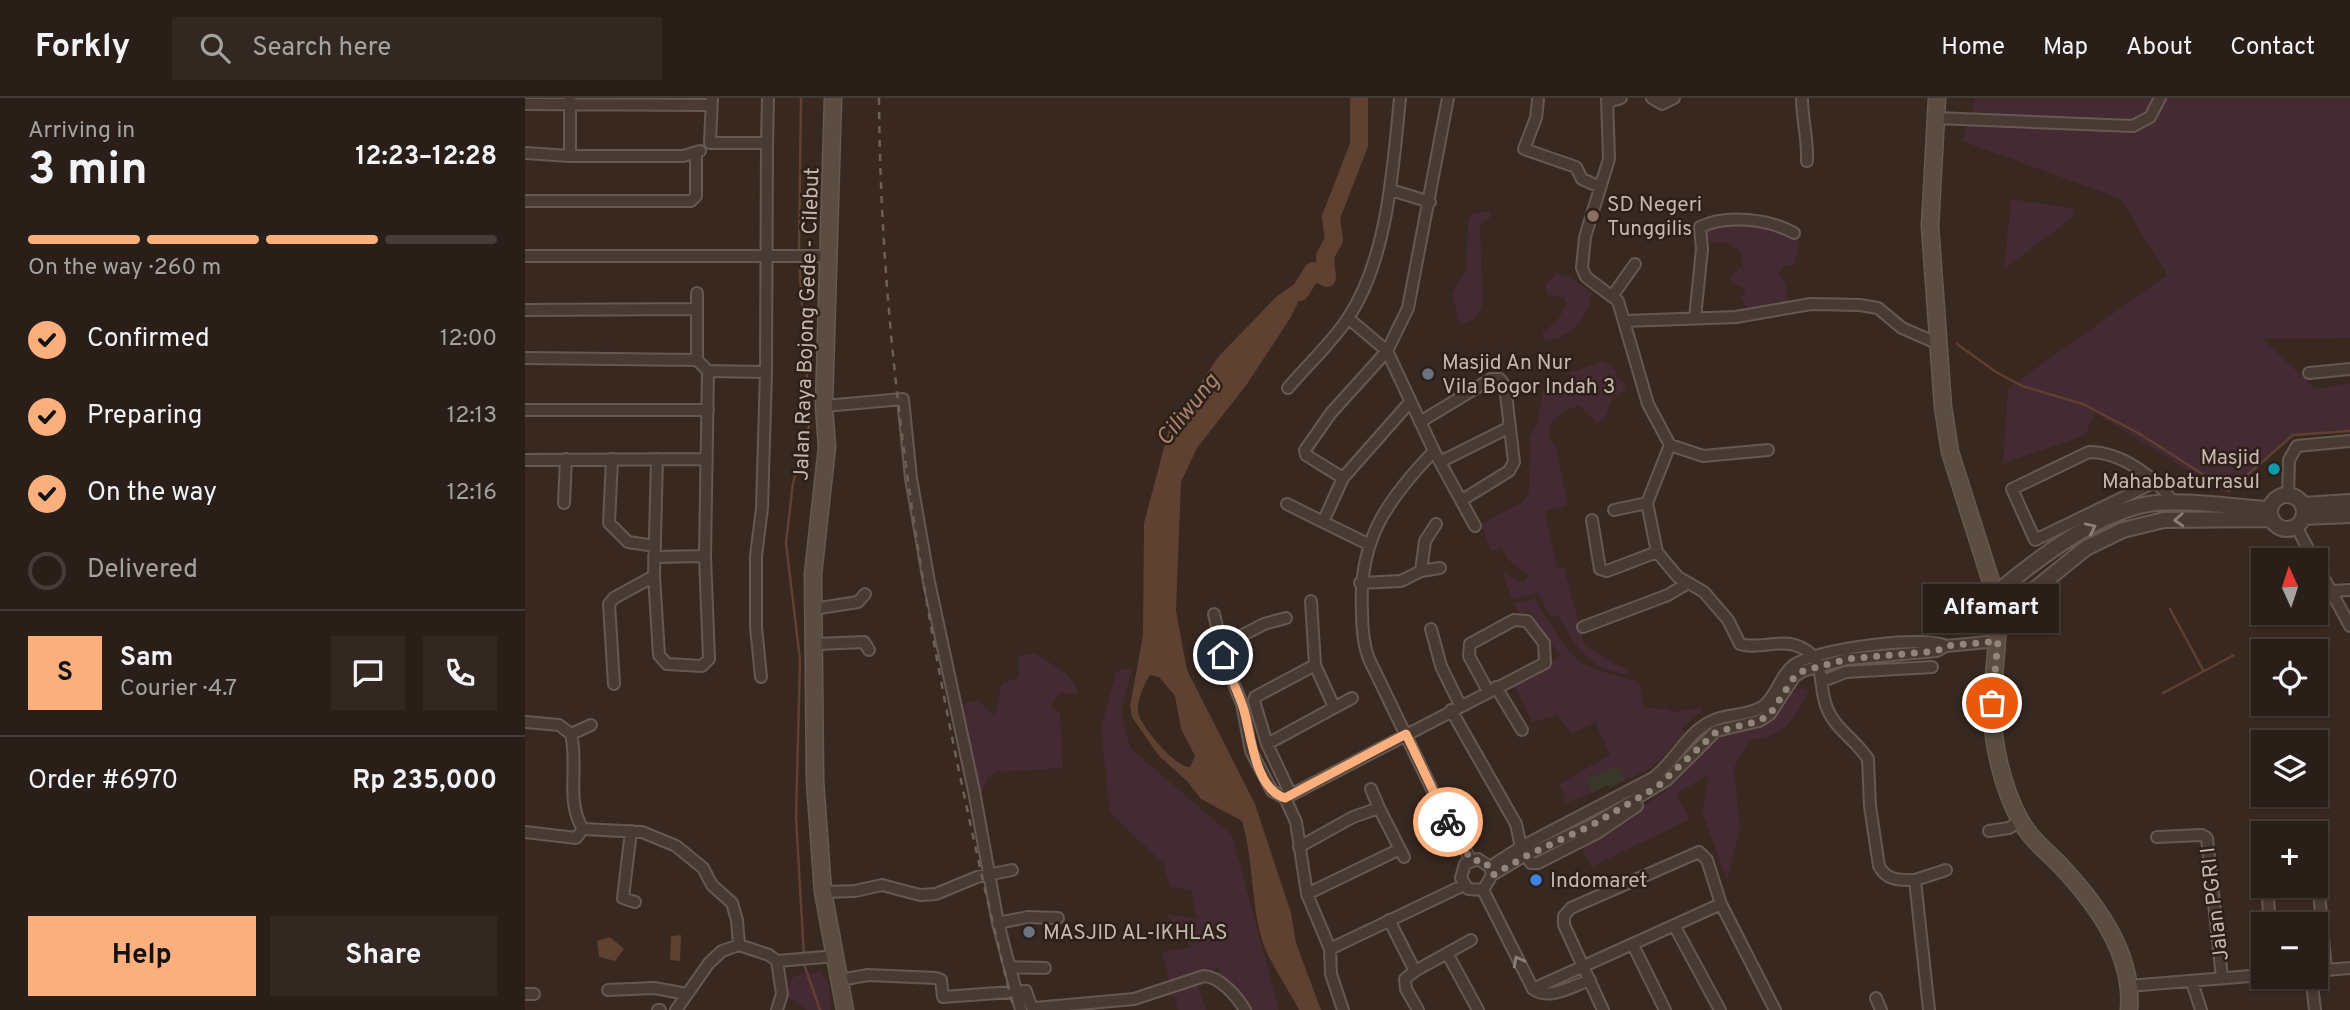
<!DOCTYPE html>
<meta charset="utf-8">
<style>
:root{--surface:#2a1e18;--page:#322721;--text:#f1f3f6;--muted:#a5a2a2;--line:#463c37;--accent:#fbaf7d}
body{margin:0;font-family:Overpass,sans-serif;background:var(--page);color:var(--text);height:100vh;display:flex;flex-direction:column;font-size:26px;white-space:nowrap}
*{box-sizing:border-box;margin:0}
p{font-size:23px;color:var(--muted)}
.icon{flex:none;width:38px;height:38px;fill:none;stroke:currentColor;stroke-width:2;stroke-linecap:round;stroke-linejoin:round}
.map{position:relative;flex:1;overflow:hidden}
.side{display:flex;flex-direction:column;background:var(--surface);width:525px}
.side>*{flex:none}
.needle{width:46px;rotate:357deg}
.tools{position:absolute;left:1726px;top:450px;display:grid;gap:14px}
.tools a{display:grid;place-items:center;width:77px;height:77px;border-radius:0px;background:var(--surface);box-shadow:0 2px 5px #0004,0 0 0 2px var(--line);font-size:35px}
.pin{position:absolute;display:grid;place-items:center;width:60px;height:60px;color:#fff;margin:-30px;border:4px solid #fff;border-radius:50%;box-shadow:0 2px 7px #0007}
.courier{position:absolute;display:grid;place-items:center;width:70px;height:70px;margin:-35px;border:5px solid #fbaf7d;border-radius:50%;background:#fff;color:#222;box-shadow:0 2px 9px #0007}
.bubble{position:absolute;height:49px;border-radius:0px;background:var(--surface);box-shadow:0 2px 5px #0004,0 0 0 2px var(--line);font-size:23px;font-weight:700;line-height:49px;text-align:center}
.headline em{font-style:normal;font-weight:700}
.headline div{display:flex;flex-direction:column-reverse}
.headline{display:flex;align-items:center;justify-content:space-between;height:119px;padding:0 28px}
h1{font-size:46px;font-weight:700;line-height:52px}
.bar{display:grid;grid-template-columns:repeat(4,1fr);gap:10px 7px;align-content:center;height:84px;padding:0 28px}
.bar i{height:9px;border-radius:5px;background:var(--line)}
.bar .active{background:var(--accent)}
.bar p{grid-column:span 4}
.line{display:flex;align-items:center;gap:18px;padding:0 28px;border-top:2px solid var(--line)}
.line div{flex:1}
.round{display:grid;place-items:center;flex:none;width:74px;height:74px;border-radius:0px;background:var(--page)}
ol{padding:0 28px;list-style:none}
li{display:flex;align-items:center;gap:21px;height:77px}
li p{margin-inline-start:auto}
li .icon{padding:7px;border-radius:50%;background:var(--accent);color:#111;stroke-width:4}
li:last-child{color:var(--muted)}
li i{width:38px;height:38px;border:4px solid var(--line);border-radius:50%}
.primary-button{display:flex;gap:14px;margin-top:auto;padding:14px 28px}
.primary-button a{flex:1;height:80px;border-radius:0px;background:var(--accent);color:#111;font-size:28px;font-weight:700;line-height:80px;text-align:center}
.primary-button a+a{background:var(--page);color:var(--text)}
header{display:flex;align-items:center;gap:42px;box-sizing:border-box;height:98px;padding:0 35px;background:var(--surface);border-bottom:2px solid var(--line)}
header strong{font-size:33px}
nav{display:flex;gap:38px;margin-inline-start:auto;font-size:24px}
.search{width:490px;height:63px;background:var(--page);display:flex;align-items:center;gap:18px;box-sizing:border-box;padding:0 24px;border-radius:0px;color:var(--muted);font-size:26px}
main{display:flex;flex:1;min-height:0}
.map>svg:first-child{display:block}
</style>
<header>
<strong>Forkly</strong>
<div class="search"><svg class="icon" aria-label="search" viewBox="0 0 24 24"><circle cx="10" cy="10" r="6"/><path d="M15 15l6 6"/></svg>Search here</div>
<nav><a>Home</a><a>Map</a><a>About</a><a>Contact</a></nav>
</header>
<main>
<section class="side">
<div class="headline"><div><h1>3 min</h1><p>Arriving in</p></div><em>12:23–12:28</em></div>
<div class="bar"><i class="active"></i><i class="active"></i><i class="active"></i><i></i><p>On the way · 260 m</p></div>
<ol>
<li><svg class="icon" aria-label="check" viewBox="0 0 24 24"><path d="M5 12l5 5 9-10"/></svg>Confirmed<p>12:00</p></li>
<li><svg class="icon" aria-label="check" viewBox="0 0 24 24"><path d="M5 12l5 5 9-10"/></svg>Preparing<p>12:13</p></li>
<li><svg class="icon" aria-label="check" viewBox="0 0 24 24"><path d="M5 12l5 5 9-10"/></svg>On the way<p>12:16</p></li>
<li><i></i>Delivered</li>
</ol>
<div class="line" style="height:126px"><b class="round" style="background:var(--accent);color:#111">S</b><div><b>Sam</b><p>Courier · 4.7</p></div><a class="round"><svg class="icon" aria-label="chat" viewBox="0 0 24 24"><path d="M4 5h16v11H9l-5 4z"/></svg></a><a class="round"><svg class="icon" aria-label="phone" viewBox="0 0 24 24"><path d="M5 4h4l2 5-3 2q2 4 5 5l2-3 5 2v4C11 20 4 13 5 4z"/></svg></a></div>
<div class="line" style="height:91px"><div>Order #6970</div><b>Rp 235,000</b></div>
<div class="primary-button"><a>Help</a><a>Share</a></div>
</section>
<div class="map">
<svg width="1825" height="912" viewBox="0 0 1825 912">
<rect width="100%" height="100%" fill="#382820"/>
<path fill="#3a382b" d="M 1094,667 L 1100,682 L 1085,690 L 1083,687 L 1067,695 L 1060,681 Z"/>
<path fill="#442a32" d="M 1451,0 L 1825,0 L 1825,240 L 1738,241 L 1790,291 L 1825,285 L 1825,333 L 1768,337 L 1712,389 L 1700,395 L 1570,315 L 1560,337 L 1478,366 L 1483,290 L 1642,177 L 1596,101 L 1437,43 Z
M 1486,101 L 1549,111 L 1547,120 L 1479,171 Z
M 965,113 L 966,119 L 958,123 L 955,129 L 958,205 L 950,221 L 938,225 L 933,222 L 927,195 L 941,171 L 943,123 L 947,116 Z
M 1197,124 L 1256,129 L 1273,140 L 1274,151 L 1269,167 L 1259,168 L 1254,176 L 1261,185 L 1263,204 L 1222,210 L 1215,199 L 1220,196 L 1220,191 L 1206,183 L 1206,177 L 1218,169 L 1216,154 L 1202,145 L 1181,144 L 1176,130 Z
M 1032,175 L 1045,179 L 1067,195 C 1063,219 1047,241 1020,242 L 1017,235 L 1032,223 L 1042,205 L 1038,200 L 1022,196 L 1020,187 Z
M 1078,263 L 1090,272 L 1093,281 L 1101,285 L 1099,293 L 1088,298 L 1080,321 L 1072,325 L 1054,308 L 1040,312 L 1026,325 L 1024,339 L 1031,349 L 1043,407 L 1020,414 L 1032,470 L 1039,470 L 1060,548 L 1102,572 L 1104,577 C 1061,571 1054,551 1032,517 L 1025,518 L 1013,495 L 987,502 L 978,474 L 998,485 L 1004,477 L 983,462 L 977,450 L 966,453 L 956,426 L 998,403 L 1004,394 L 1005,339 L 1012,326 L 1018,292 L 1040,288 L 1047,274 Z
M 1010,500 C 1020,518 1038,549 1053,562 C 1066,573 1111,581 1113,585 C 1119,592 1115,603 1120,610 L 1145,611 L 1147,615 L 1175,610 L 1178,612 L 1157,630 L 1159,635 C 1138,659 1132,671 1100,682 L 1094,668 L 1061,681 L 1067,695 L 1041,705 L 1037,700 L 1040,697 L 1033,687 L 1085,657 L 1070,624 L 1047,635 L 1032,618 L 1007,624 L 988,585 L 1035,558 L 1003,513 L 995,517 L 989,506 Z
M 511,555 C 526,568 550,574 553,597 L 536,594 L 527,605 L 528,611 L 535,614 L 538,670 L 472,674 L 464,678 L 453,700 L 435,606 L 453,603 L 470,617 L 477,586 L 494,579 L 494,558 Z
M 598,570 L 607,572 L 596,613 L 605,650 L 707,737 L 754,912 L 713,912 L 693,870 L 670,879 L 681,912 L 653,912 L 637,855 L 666,849 L 641,816 L 672,821 L 666,792 L 645,789 L 638,765 L 585,715 L 576,630 L 591,575 Z
M 1271,590 L 1285,591 C 1268,622 1263,638 1224,642 L 1209,670 L 1215,731 L 1202,782 L 1177,714 L 1184,676 L 1151,696 L 1165,721 L 1066,769 L 1057,750 L 1083,734 L 1082,730 C 1102,716 1128,704 1146,689 C 1164,674 1178,652 1191,633 C 1228,625 1251,626 1271,590 Z
M 296,874 L 304,887 L 306,912 L 281,912 L 262,897 L 267,880 L 277,875 Z"/>
<path fill="#5e4131" fill-rule="evenodd" d="M 788,173 L 766,219 L 722,286 L 672,350 L 656,384 L 651,513 L 662,572 L 730,706 L 766,815 L 771,845 L 796,912 L 774,912 C 761,886 742,863 735,835 C 726,799 728,760 717,723 L 676,701 L 662,683 L 634,658 L 607,619 L 605,608 L 618,537 L 619,425 L 644,331 L 694,258 L 751,199 ZM 691,276 L 690,292 L 682,299 L 678,298 L 677,290 ZM 625,577 L 634,579 L 650,598 L 656,631 L 670,658 L 665,669 C 652,671 615,628 613,614 C 612,603 619,586 625,577 Z
M 156,837 L 155,863 L 145,862 L 146,838 Z
M 85,839 L 99,851 L 90,863 L 74,859 L 72,843 Z"/>
<g fill="none" stroke-linecap="round" stroke-linejoin="round">
<path stroke="#5e4131" stroke-width="2.5" d="M 274,156 L 276,0
M 274,163 L 285,324 L 268,385 L 261,445 L 275,562 L 271,719 L 279,859
M 1432,246 L 1471,274 L 1497,288 L 1558,306 L 1615,336 L 1704,393 L 1768,337 L 1825,333
M 1645,511 L 1678,572
M 1638,595 L 1709,557
M 279,866 L 295,912"/>
<path stroke="#5e4131" stroke-width="18" d="M 775,194 L 788,173 L 802,180 L 800,158 L 809,142 L 806,119 L 834,47 L 834,0"/>
<defs>
<path id="minor" d="M 45,0 L 45,58 L 158,58 L 175,53
M 1082,0 L 1084,61 L 1060,139 L 1057,170 L 1061,179 L 1093,203 L 1123,306 L 1145,347 L 1122,405 L 1132,454 L 1153,479 L 1179,494 L 1203,522 L 1215,546 C 1234,552 1256,540 1275,549 C 1303,561 1292,587 1302,610 C 1310,631 1331,642 1343,661 L 1345,708 L 1354,768 C 1362,783 1374,782 1390,782
M 1127,0 L 1137,6 L 1149,0
M 1277,0 C 1277,23 1283,39 1282,63
M 1013,2 L 1011,20 L 999,51 L 1051,69 L 1057,81 L 1075,89
M 1083,4 L 1096,0
M 0,6 L 186,7
M 1411,20 L 1608,28 L 1625,19 L 1635,0
M 242,45 L 243,0
M 0,55 L 45,58
M 866,92 L 905,104
M 0,103 L 166,103 L 171,98 L 171,55
M 0,158 L 305,158
M 172,195 L 172,262
M 1088,197 L 1110,166
M 0,212 L 172,211
M 823,220 L 862,253 L 909,353 L 950,428
M 1170,220 L 1177,151 L 1175,129 C 1201,116 1244,121 1269,135
M 1101,223 L 1211,219 L 1286,206 L 1335,207 L 1353,210 L 1377,230 L 1414,246
M 0,260 L 172,262 L 183,273
M 1784,275 L 1825,271
M 763,290 C 782,267 807,245 823,220 C 863,160 868,69 875,0
M 299,308 L 378,301 L 386,380 L 404,484 L 449,693 L 473,825 L 496,912
M 0,312 L 183,312
M 895,324 L 966,281 L 975,281 L 980,288 L 989,364 L 984,373 L 937,402
M 1145,347 L 1178,358 L 1243,352
M 909,353 C 861,403 833,443 837,514 C 837,530 838,546 844,561 L 915,708 L 946,762
M 87,361 L 84,425 L 103,444 L 130,448
M 132,361 L 129,478 L 134,557 L 142,566 L 177,568 L 184,561 L 180,458 L 183,273 L 241,274 L 242,45 L 185,45 L 187,0
M 0,362 L 182,361
M 915,364 L 983,330
M 818,380 L 781,357 L 780,352 L 806,315 L 862,253 L 883,210 L 923,0
M 1630,384 L 1510,442 L 1487,391 L 1564,354 C 1597,354 1631,380 1649,405
M 1763,397 L 1764,362 L 1772,348 L 1825,343
M 39,405 L 41,361
M 762,406 L 798,424
M 1089,412 L 1122,405
M 1067,422 L 1075,471 L 1082,473 L 1132,454
M 1771,428 L 1789,462
M 843,446 L 798,424 L 818,380 L 885,304
M 129,459 L 180,458
M 1790,464 L 1825,528
M 896,473 L 915,470
M 835,485 L 876,483 L 896,473 L 900,443 L 911,426
M 1807,493 L 1825,492
M 786,503 L 790,567 L 809,609
M 288,511 L 333,504 L 340,496
M 689,516 L 701,567 L 717,606 L 726,653 L 747,693 L 760,700 L 771,724 L 782,796 L 805,851 L 806,876 L 818,912
M 1058,529 L 1143,497 L 1163,485
M 906,531 L 916,568 L 935,607
M 291,546 L 339,544 L 344,552
M 697,548 L 739,526 L 761,520
M 236,579 L 231,529 L 231,458 L 237,410 L 241,274
M 1298,583 L 1321,574 L 1407,569
M 89,586 L 84,506 L 89,500 L 129,478
M 971,589 L 997,632
M 926,612 L 991,726 L 996,749
M 0,624 L 34,627 L 46,636 C 54,668 40,703 58,731 L 117,734 L 151,748 L 178,770 L 187,787 L 207,805 L 212,822 L 214,847
M 46,636 L 66,627
M 742,646 L 827,600
M 846,691 L 854,710
M 766,697 L 742,646 L 729,603 L 730,599 L 790,567
M 760,700 L 1020,565 L 1019,545 L 1002,523 L 989,522 L 945,546 L 944,558 L 963,593
M 106,733 L 98,800 L 110,804
M 1464,733 L 1484,730 L 1495,723
M 0,734 L 51,740 L 58,731
M 1632,739 L 1677,737 L 1682,740 L 1697,880
M 774,749 L 828,719 L 854,710 L 879,759
M 1001,757 L 1006,765 L 1013,765 L 1072,735 L 1112,708
M 965,769 L 996,749 L 1128,680 C 1150,664 1160,637 1185,624 C 1201,615 1221,619 1237,609 C 1252,599 1254,578 1269,567 C 1290,551 1398,537 1421,548
M 1792,772 L 1801,872
M 967,777 L 965,769 L 953,761 L 940,766 L 936,780 L 943,791 L 958,792 L 967,777 L 1001,757 L 1067,727 L 1142,682 L 1191,633 L 1234,623 L 1245,616 L 1270,578 L 1278,573 L 1322,561 L 1412,553 L 1421,548 L 1473,543
M 1742,788 L 1745,826
M 958,792 L 1008,891 C 1024,903 1048,888 1065,882
M 298,794 L 330,793 L 357,787 L 395,797 L 411,796 L 452,779 L 487,772
M 782,796 L 875,751
M 864,822 L 890,873 L 880,881 L 881,891 L 893,912
M 473,825 L 503,819 L 533,820
M 1149,827 L 1195,912
M 1108,847 L 1140,912
M 805,851 L 939,787
M 923,857 L 953,912
M 252,863 L 257,896 L 252,912
M 485,869 L 520,870
M 890,873 L 946,842
M 1790,873 L 1825,870
M 1786,878 L 1790,912
M 315,882 L 343,877 L 411,880 L 416,882 L 418,899 L 501,893 L 506,908 L 510,910 L 609,901 L 679,878 C 695,879 712,898 720,912
M 1667,884 L 1676,912
M 1603,888 L 1738,877
M 1008,891 L 1196,806
M 83,892 L 129,890 L 162,896
M 0,896 L 9,896
M 1351,900 L 1356,912
M 133,912 L 135,912
M 151,912 L 184,865 L 197,853 L 214,847 L 244,857 L 252,863 L 311,858
M 1078,912 L 1039,827 L 1039,818 L 1046,810 L 1174,754 L 1182,762 L 1196,806 L 1250,912
M 1404,912 L 1390,782 L 1421,772"/>
<path id="tertiary" d="M1745 414a17 17 0 1 1 34 0a17 17 0 1 1-34 0Z
M 1778,407 L 1825,404
M 1778,419 L 1825,417
M 1470,496 C 1509,463 1578,410 1631,405 C 1667,402 1707,409 1743,411
M 1474,520 L 1561,450 L 1598,432 L 1639,422 L 1747,421"/>
<path id="secondary" d="M 308,0 L 299,308 L 302,349 L 288,476 L 290,682 L 298,794 L 320,912
M 1412,0 L 1405,128 L 1418,309 L 1425,354 L 1470,496 C 1476,533 1469,566 1467,603 C 1466,641 1477,689 1495,722 C 1504,739 1521,753 1534,766 C 1571,805 1609,856 1604,912"/>
</defs>
<use href="#minor" stroke="#665951" stroke-width="14"/>
<use href="#tertiary" stroke="#665951" stroke-width="18"/>
<use href="#secondary" stroke="#665951" stroke-width="19"/>
<use href="#minor" stroke="#493b33" stroke-width="10"/>
<use href="#tertiary" stroke="#493b33" stroke-width="14"/>
<use href="#secondary" stroke="#5c4c41" stroke-width="16"/>
<path stroke="#705f55" stroke-width="2.5" stroke-dasharray="7 7" stroke-linecap="butt" d="M 354,0 C 356,308 415,614 489,912"/>
</g>
<defs><path id="oneway-chevron" d="M-2-3.5L2.5 0L-2 3.5" fill="none" stroke-width="1.6" stroke-linecap="round" stroke-linejoin="round" transform="scale(1.75)"/></defs>
<g stroke="#8d7f76">
<use href="#oneway-chevron" transform="translate(1654 422) rotate(177)"/>
<use href="#oneway-chevron" transform="translate(1566 430) rotate(-25)"/>
<use href="#oneway-chevron" transform="translate(993 863) rotate(-118)"/>
</g>
<g fill="none" stroke-linecap="round" stroke-linejoin="round">
<path stroke="#94857c" stroke-width="7" stroke-dasharray="0 12.6" d="M 923,724 L 946,762 L 960,763 L 968,777 L 1001,758 L 1067,727 L 1132,689 L 1191,634 L 1234,623 L 1245,616 L 1270,578 L 1278,573 L 1322,561 L 1412,553 L 1421,548 L 1473,543 L 1467,605"/>
<path stroke="#fbaf7d" stroke-width="9" d="M 698,557 C 703,575 712,591 718,609 C 726,634 729,691 760,700 L 881,636 L 923,724"/>
</g>
<circle fill="#8d6e63" stroke="#2d2019" stroke-width="2.5" cx="1068" cy="118" r="7"/>
<g fill="#6b7280" stroke="#2d2019" stroke-width="2.5">
<circle cx="903" cy="276" r="7"/>
<circle cx="504" cy="834" r="7"/>
</g>
<circle fill="#0f9aa8" stroke="#2d2019" stroke-width="2.5" cx="1749" cy="371" r="7"/>
<circle fill="#3f7fe0" stroke="#2d2019" stroke-width="2.5" cx="1011" cy="782" r="7"/>
<g text-anchor="middle" stroke-width="5" stroke-linejoin="round" paint-order="stroke">
<g font-size="21" fill="#c5b7ad" stroke="#2d2019" text-anchor="start">
<text x="1082" y="113">SD Negeri<tspan x="1082" dy="24">Tunggilis</tspan></text>
<text x="917" y="271">Masjid An Nur<tspan x="917" dy="24">Vila Bogor Indah 3</tspan></text>
<text x="1735" y="366" text-anchor="end">Masjid<tspan x="1735" dy="24">Mahabbaturrasul</tspan></text>
<text x="1025" y="789">Indomaret</text>
<text x="518" y="841">MASJID AL-IKHLAS</text>
</g>
<g font-size="21" fill="#c5b7ad" stroke="#2d2019">
<text transform="translate(281 226) rotate(-88)" y="7">Jalan Raya Bojong Gede - Cilebut</text>
<text transform="translate(1689 806) rotate(-97)" y="7">Jalan PGRI I</text>
</g>
<g font-size="23" font-style="italic" fill="#aa836d" stroke="#2d2019">
<text transform="translate(662 311) rotate(-51)" y="8">Ciliwung</text>
</g>
</g>
</svg>
<div class="tools">
<a><svg class="needle" viewBox="-14 -14 28 28"><path d="M0-13l5 13h-10z" fill="#e53935"/><path d="M0 13l5-13h-10z" fill="#a5a2a2"/></svg></a>
<a><svg class="icon" aria-label="locate" viewBox="0 0 24 24"><circle cx="12" cy="12" r="6"/><path d="M12 2v4M12 18v4M2 12h4M18 12h4"/></svg></a>
<a><svg class="icon" aria-label="layers" viewBox="0 0 24 24"><path d="M12 4l9 5-9 5-9-5zM3 14l9 5 9-5"/></svg></a>
<a>+</a>
<a>−</a>
</div>
<div class="pin" style="left:1467px;top:605px;background:#ea580c"><svg class="icon" aria-label="bag" viewBox="0 0 24 24"><path d="M5 8h14l-1 12H6zM9 8a3 3 0 0 1 6 0"/></svg></div>
<div class="pin" style="left:698px;top:557px;background:#1f2937"><svg class="icon" aria-label="home" viewBox="0 0 24 24"><path d="M3 11l9-7 9 7M6 9v11h12V9"/></svg></div>
<div class="courier" style="left:923px;top:724px"><svg class="icon" aria-label="bike" viewBox="0 0 24 24"><circle cx="6" cy="16" r="4"/><circle cx="18" cy="16" r="4"/><path d="M6 16l4-8h5l3 8M10 8l3 8H6M13 5h3"/></svg></div>
<div class="bubble" style="left:1398px;top:486px;width:136px">Alfamart</div>
</div>
</main>
